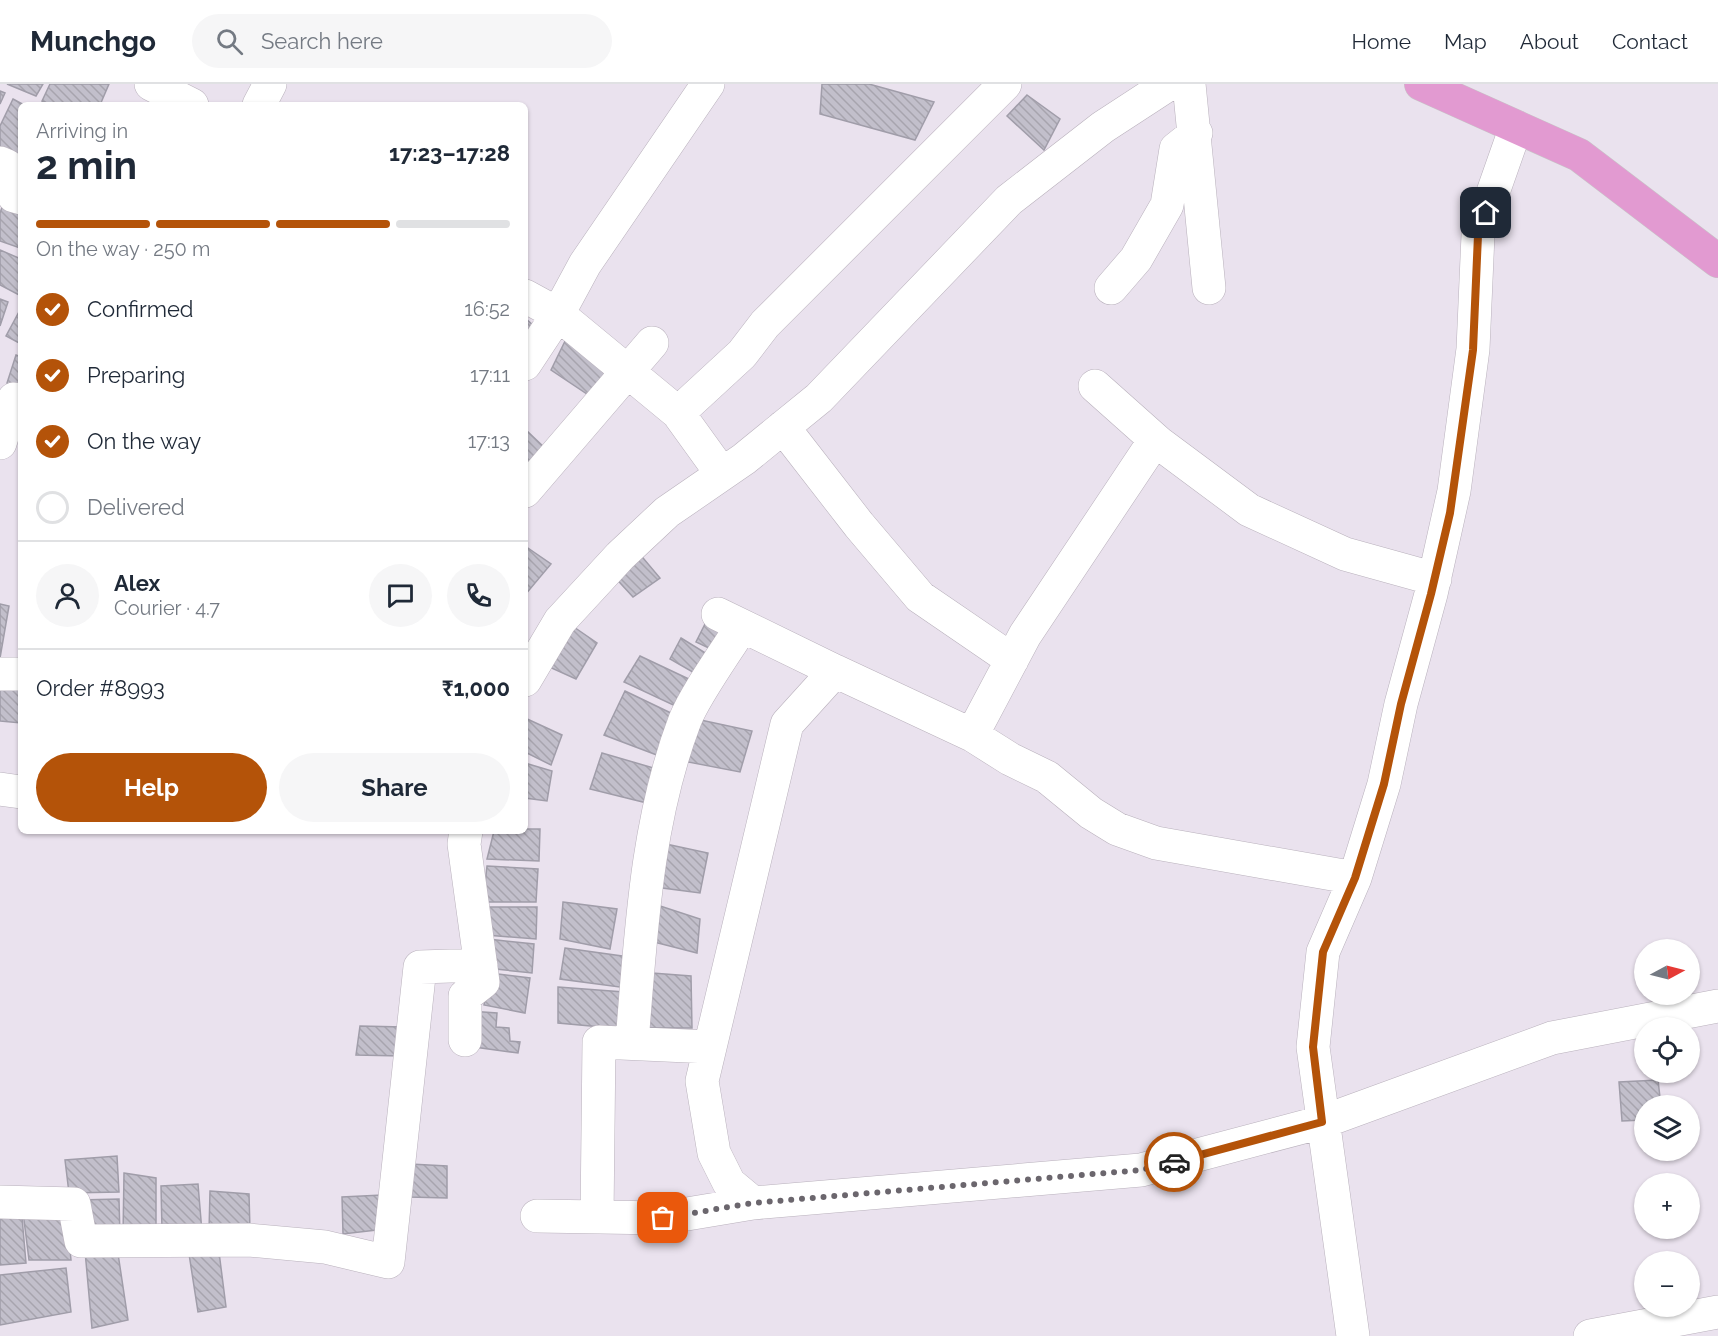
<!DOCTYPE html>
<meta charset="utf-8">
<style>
:root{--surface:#fff;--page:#f6f6f7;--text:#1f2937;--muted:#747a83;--line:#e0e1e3;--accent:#b45309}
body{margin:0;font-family:Raleway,sans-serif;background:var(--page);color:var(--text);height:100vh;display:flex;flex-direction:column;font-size:22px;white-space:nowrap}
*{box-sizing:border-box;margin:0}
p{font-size:20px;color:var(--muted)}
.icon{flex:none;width:33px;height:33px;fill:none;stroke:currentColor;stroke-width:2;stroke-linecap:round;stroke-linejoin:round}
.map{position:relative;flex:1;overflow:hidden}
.sheet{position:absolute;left:18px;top:18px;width:510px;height:732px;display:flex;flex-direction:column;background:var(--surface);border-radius:9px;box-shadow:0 2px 4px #0004}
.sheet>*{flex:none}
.needle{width:39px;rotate:83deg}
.fabs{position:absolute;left:1634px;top:855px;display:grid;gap:12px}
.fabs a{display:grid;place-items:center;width:66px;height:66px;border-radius:50%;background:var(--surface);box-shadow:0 2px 4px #0004;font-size:30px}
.pin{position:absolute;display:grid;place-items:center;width:51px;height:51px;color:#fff;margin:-26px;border-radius:12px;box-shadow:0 3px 9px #0006}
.courier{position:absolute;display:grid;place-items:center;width:60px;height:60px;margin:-30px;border:4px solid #b45309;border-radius:50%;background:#fff;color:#222;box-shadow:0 2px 8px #0007}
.head em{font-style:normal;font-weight:700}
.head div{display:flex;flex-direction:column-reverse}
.head{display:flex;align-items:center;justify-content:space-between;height:102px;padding:0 18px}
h1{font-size:39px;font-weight:700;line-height:45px}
.bar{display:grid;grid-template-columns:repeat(4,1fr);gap:9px 6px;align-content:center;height:72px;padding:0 18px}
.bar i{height:8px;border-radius:4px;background:var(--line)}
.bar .on{background:var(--accent)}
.bar p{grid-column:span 4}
.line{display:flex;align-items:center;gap:15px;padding:0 18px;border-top:2px solid var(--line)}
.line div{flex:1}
.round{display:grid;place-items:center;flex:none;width:63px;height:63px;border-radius:32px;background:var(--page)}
ol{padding:0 18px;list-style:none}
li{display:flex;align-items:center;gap:18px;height:66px}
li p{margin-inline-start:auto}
li .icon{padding:6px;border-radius:50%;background:var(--accent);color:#fff;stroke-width:4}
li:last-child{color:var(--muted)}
li i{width:33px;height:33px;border:3px solid var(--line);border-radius:50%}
.cta{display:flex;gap:12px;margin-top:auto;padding:12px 18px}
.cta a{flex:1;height:69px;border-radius:36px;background:var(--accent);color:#fff;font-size:24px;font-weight:700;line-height:69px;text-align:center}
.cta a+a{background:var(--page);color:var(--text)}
header{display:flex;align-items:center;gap:36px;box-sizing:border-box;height:84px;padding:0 30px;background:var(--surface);border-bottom:2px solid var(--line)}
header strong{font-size:28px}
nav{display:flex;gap:33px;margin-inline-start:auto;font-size:21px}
.search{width:420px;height:54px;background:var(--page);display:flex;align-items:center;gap:15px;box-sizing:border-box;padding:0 21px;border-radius:33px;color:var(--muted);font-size:22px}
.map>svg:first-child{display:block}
</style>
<header>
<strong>Munchgo</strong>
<div class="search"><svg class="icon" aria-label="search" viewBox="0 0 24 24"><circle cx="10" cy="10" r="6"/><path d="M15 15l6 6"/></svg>Search here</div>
<nav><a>Home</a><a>Map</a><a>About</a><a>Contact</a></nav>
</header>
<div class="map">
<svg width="1718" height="1252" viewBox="0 0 1718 1252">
<defs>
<pattern id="building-back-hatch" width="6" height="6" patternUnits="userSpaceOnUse" patternTransform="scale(1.5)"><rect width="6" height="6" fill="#c2bfcb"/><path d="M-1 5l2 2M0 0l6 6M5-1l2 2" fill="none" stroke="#a7a4ae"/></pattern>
</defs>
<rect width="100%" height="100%" fill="#eae2ee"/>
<path fill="url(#building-back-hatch)" stroke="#a09da9" stroke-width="1.5" d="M 7,0 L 43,0 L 36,12 Z
M 50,0 L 109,0 L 100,21 L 52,21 L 42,17 Z
M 822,0 L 869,0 L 934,18 L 915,56 L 820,30 Z
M 0,7 L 5,9 L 0,20 Z
M 1027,11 L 1060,35 L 1044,66 L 1007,32 Z
M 13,15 L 24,21 L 21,21 L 21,79 L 0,73 L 0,42 Z
M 6,113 L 21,119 L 20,164 L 0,157 L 0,129 Z
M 0,166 L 21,175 L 21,212 L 0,201 Z
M 0,215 L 8,218 L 0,242 Z
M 20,226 L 21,226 L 21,260 L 6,252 Z
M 525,234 L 535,243 L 525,262 Z
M 567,253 L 614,283 L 590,312 L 551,286 Z
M 16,271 L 21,273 L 21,305 L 7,299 Z
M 525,345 L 546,365 L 525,391 Z
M 525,462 L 551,480 L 525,511 Z
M 638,468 L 660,494 L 633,513 L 611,489 Z
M 0,520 L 9,522 L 0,574 Z
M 707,536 L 724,546 L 715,567 L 696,558 Z
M 571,541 L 597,559 L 576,595 L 547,582 Z
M 681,554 L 712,573 L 703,594 L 670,575 Z
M 640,572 L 695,598 L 684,626 L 624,598 Z
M 0,599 L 21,604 L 21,639 L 0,637 Z
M 625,607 L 675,631 L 662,673 L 604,651 Z
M 525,634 L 562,651 L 551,681 L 525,668 Z
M 696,635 L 752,647 L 740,688 L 688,678 Z
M 602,669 L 657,685 L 651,720 L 590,705 Z
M 525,679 L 552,687 L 547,717 L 525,714 Z
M 525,745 L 540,745 L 539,777 L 487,775 L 494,747 L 525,747 Z
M 666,760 L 708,769 L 700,809 L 655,803 Z
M 487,782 L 538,785 L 536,818 L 483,818 Z
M 563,818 L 617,825 L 610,865 L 560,855 Z
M 651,819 L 700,835 L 697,869 L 646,856 Z
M 485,823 L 537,823 L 536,855 L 486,851 Z
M 488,855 L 534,860 L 532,889 L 486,884 Z
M 565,864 L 629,873 L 627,904 L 560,895 Z
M 490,889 L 530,894 L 525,929 L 484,921 Z
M 652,889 L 691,892 L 692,944 L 646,944 Z
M 558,903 L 624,908 L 623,945 L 558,939 Z
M 469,927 L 497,929 L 496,943 L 509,944 L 510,957 L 520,958 L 518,969 L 467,962 Z
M 360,942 L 403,943 L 401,972 L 356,971 Z
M 1658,996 L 1661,1022 L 1644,1022 L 1644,1036 L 1622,1037 L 1619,998 Z
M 117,1072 L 119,1108 L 69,1109 L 65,1076 Z
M 410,1080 L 447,1082 L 447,1114 L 409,1113 Z
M 124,1089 L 156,1094 L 156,1151 L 123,1153 Z
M 198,1100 L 202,1148 L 162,1147 L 161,1102 Z
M 210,1107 L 249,1110 L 250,1146 L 209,1147 Z
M 382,1111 L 385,1145 L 343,1150 L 342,1113 Z
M 119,1115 L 120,1153 L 85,1153 L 79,1116 Z
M 21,1122 L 26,1179 L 0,1181 L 0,1123 Z
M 23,1128 L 66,1128 L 71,1176 L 29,1176 Z
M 117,1163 L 128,1236 L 92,1244 L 85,1167 Z
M 219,1168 L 226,1223 L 198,1228 L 189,1170 Z
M 66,1184 L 71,1228 L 0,1241 L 0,1191 Z"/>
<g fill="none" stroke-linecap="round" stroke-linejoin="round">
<defs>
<path id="minor" d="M 151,0 L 192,21
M 1189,0 L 1209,204
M 259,21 L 270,0
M 0,79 L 7,82 L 14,112 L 21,114
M 1111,204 L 1136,175 L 1167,121 L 1176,65 L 1196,49
M 525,212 L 558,230 L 678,329 L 742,270 L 765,240 L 1005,0
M 525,280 L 558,230 L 585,180 L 708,0
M 1095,302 L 1159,359 L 1249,426 L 1345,470 L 1435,495
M 678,329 L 722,390
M 783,343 L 859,441 L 920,513 L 1012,576
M 1155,356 L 1025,551 L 972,651 L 835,587 L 787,640 L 702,997 L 714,1069 L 729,1099 L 753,1119 L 1141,1086 L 1322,1038 L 1552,954 L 1718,922
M 0,359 L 14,315
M 525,407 L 652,259
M 718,530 L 835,587
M 0,590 L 21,590
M 525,596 L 560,537 L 620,472 L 667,428 L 744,375 L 819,314 L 1009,116 L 1103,43 L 1169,0
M 972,651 L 1010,675 L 1047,693 L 1091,729 L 1117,745 L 1156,759 L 1355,794
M 0,705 L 21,708
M 465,956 L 465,912 L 483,898 L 464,760 L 466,747
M 632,958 C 641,850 646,738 685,636 C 696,609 726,568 742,542
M 0,1118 L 74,1120 L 81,1157 L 249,1156 L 325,1163 L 388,1178 L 420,883 L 481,881
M 537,1132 L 663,1134 L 753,1119
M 597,1133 L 599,958 L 710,963
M 1353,1252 L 1313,963 L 1323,868 L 1355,794 L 1384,700 L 1401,620 L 1431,510 L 1454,407 L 1473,265 L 1478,151 L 1516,43
M 1590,1252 L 1718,1228"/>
<path id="highway" d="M 1421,0 L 1579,71 L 1718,177"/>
</defs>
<use href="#minor" stroke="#b9b1bc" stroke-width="34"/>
<use href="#highway" stroke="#c7c6c7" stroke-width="34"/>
<use href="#minor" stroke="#fff" stroke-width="33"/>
<use href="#highway" stroke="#e29ad1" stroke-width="33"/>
</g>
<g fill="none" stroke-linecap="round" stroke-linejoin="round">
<path stroke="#6b666d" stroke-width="6" stroke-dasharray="0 10.8" d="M 663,1134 L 753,1119 L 1141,1086 L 1174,1078"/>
<path stroke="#b45309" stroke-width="8" d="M 1174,1078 L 1322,1038 L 1313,963 L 1323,868 L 1355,794 L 1384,700 L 1401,620 L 1431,510 L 1450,429 L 1473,266 L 1478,151 L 1486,129"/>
</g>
</svg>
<div class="fabs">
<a><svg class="needle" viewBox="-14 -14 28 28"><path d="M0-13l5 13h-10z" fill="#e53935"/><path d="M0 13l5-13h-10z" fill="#747a83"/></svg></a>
<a><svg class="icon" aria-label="locate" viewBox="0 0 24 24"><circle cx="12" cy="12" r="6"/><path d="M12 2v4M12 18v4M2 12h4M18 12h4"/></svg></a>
<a><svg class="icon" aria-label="layers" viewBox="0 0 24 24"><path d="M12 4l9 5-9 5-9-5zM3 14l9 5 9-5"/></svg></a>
<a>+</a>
<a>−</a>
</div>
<div class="pin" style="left:663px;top:1134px;background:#ea580c"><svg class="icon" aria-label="bag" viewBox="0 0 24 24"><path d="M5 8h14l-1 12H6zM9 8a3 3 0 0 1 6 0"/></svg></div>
<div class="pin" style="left:1486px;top:129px;background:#1f2937"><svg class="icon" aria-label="home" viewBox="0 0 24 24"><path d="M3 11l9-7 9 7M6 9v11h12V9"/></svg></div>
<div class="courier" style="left:1174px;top:1078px"><svg class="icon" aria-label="car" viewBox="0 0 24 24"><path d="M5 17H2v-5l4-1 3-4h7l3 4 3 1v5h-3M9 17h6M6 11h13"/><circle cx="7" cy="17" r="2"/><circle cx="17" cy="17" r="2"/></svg></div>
<section class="sheet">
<div class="head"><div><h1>2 min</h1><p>Arriving in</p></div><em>17:23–17:28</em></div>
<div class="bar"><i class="on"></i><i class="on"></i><i class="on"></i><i></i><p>On the way · 250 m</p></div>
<ol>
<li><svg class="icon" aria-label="check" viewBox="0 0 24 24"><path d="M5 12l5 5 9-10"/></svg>Confirmed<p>16:52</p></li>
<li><svg class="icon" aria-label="check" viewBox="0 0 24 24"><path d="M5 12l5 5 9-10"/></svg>Preparing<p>17:11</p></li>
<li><svg class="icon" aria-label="check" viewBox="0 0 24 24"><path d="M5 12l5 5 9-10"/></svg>On the way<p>17:13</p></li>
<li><i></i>Delivered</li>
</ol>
<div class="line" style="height:108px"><a class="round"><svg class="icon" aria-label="person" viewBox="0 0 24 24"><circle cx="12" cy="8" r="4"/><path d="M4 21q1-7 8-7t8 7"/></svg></a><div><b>Alex</b><p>Courier · 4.7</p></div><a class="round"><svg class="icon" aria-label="chat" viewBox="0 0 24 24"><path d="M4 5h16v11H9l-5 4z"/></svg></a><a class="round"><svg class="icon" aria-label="phone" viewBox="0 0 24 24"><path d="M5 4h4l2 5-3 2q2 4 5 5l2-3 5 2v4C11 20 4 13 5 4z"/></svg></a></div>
<div class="line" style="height:78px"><div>Order #8993</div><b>₹1,000</b></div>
<div class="cta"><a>Help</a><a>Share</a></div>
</section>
</div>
